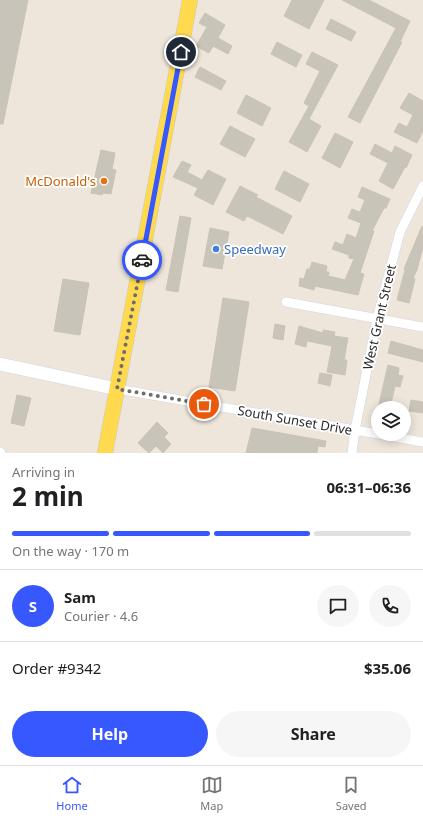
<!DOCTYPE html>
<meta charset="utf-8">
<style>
:root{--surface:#fff;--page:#f6f6f6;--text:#202124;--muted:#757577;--line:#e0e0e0;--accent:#3757ff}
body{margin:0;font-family:"Noto Sans",sans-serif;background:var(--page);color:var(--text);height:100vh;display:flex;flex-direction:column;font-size:15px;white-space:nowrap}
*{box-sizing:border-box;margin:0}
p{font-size:13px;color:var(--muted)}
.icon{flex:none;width:22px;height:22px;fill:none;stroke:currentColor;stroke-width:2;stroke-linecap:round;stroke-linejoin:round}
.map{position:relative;height:453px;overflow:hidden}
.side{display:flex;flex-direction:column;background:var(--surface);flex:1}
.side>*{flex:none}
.controls{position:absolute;left:371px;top:401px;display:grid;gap:8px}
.controls a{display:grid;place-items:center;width:40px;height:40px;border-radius:50%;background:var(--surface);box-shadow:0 2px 10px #0003;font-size:20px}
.pin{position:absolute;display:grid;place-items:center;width:34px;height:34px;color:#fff;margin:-17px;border:2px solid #fff;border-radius:50%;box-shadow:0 1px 4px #0007}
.courier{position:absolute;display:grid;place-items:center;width:40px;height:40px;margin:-20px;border:3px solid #3757ff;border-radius:50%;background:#fff;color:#222;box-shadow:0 1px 5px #0007}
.head em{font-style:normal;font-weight:700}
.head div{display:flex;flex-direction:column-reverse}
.head{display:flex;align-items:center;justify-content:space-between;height:68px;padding:0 12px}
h1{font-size:26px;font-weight:700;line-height:30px}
.bar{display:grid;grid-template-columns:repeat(4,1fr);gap:6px 4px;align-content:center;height:48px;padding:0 12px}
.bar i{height:5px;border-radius:3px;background:var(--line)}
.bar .selected{background:var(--accent)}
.bar p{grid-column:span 4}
.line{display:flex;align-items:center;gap:10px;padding:0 12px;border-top:1px solid var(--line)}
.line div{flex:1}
.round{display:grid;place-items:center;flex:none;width:42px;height:42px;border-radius:21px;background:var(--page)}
.button{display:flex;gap:8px;margin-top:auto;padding:8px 12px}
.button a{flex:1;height:46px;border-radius:24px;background:var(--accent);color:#fff;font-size:16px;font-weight:700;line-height:46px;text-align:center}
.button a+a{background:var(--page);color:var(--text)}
.tab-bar{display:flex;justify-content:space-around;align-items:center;height:56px;border-top:1px solid var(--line);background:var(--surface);font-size:11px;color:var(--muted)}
.tab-bar a{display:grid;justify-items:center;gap:2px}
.tab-bar .selected{color:var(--accent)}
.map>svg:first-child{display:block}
</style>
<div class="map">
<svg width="423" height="453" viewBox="0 0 423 453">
<rect width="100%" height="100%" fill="#eee6db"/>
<path fill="#c9c4ba" stroke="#cac3b4" d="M 0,0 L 28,0 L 3,124 L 0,124 Z
M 292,0 L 324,0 L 309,29 L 284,16 Z
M 342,0 L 369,0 L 410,21 L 400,42 L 402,42 L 360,123 L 348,117 L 396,28 Z
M 205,13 L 225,25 L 218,38 L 232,46 L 228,54 L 213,46 L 209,53 L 196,46 L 207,27 L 199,23 Z
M 331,19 L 356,32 L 351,41 L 326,29 Z
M 277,42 L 302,55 L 296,67 L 271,54 Z
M 312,52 L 338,65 L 309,119 L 321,126 L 307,152 L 289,142 L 309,106 L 304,103 L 320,71 L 306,64 Z
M 200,67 L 226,81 L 221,90 L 195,77 Z
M 409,93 L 423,101 L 423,131 L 417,143 L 394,132 L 399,123 L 407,127 L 413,115 L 400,108 Z
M 246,95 L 271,108 L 262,126 L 237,113 Z
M 230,126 L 255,139 L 245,157 L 220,144 Z
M 335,133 L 353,142 L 340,168 L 322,158 Z
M 375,144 L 392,153 L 395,146 L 412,155 L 406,168 L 405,167 L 393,189 L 379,181 L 388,163 L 370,154 Z
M 101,150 L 115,153 L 112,169 L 116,170 L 111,194 L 103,193 L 102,195 L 91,193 Z
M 182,161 L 191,165 L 187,172 L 202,180 L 208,170 L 226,179 L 213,205 L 194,195 L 198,188 L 173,177 Z
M 284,171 L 309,184 L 300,202 L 275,189 Z
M 240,186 L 258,195 L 256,197 L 292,216 L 283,234 L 247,216 L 244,221 L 226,212 Z
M 362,187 L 390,199 L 386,208 L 384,208 L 372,231 L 374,231 L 360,273 L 364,274 L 358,295 L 315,286 L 314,290 L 299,286 L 300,278 L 304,279 L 307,269 L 310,269 L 312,262 L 327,266 L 326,272 L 329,272 L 328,276 L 345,280 L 354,259 L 349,258 L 349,255 L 332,249 L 335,242 L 343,245 L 347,234 L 356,238 L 361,223 L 348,218 L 352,209 L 360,212 L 365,200 L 358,197 Z
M 180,216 L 191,218 L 178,292 L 166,290 Z
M 422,226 L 423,247 L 417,270 L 413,278 L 415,279 L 409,303 L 397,300 L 405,270 L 404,269 Z
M 210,228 L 229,232 L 222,269 L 203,266 Z
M 63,279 L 89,283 L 80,335 L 54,331 Z
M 223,298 L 249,302 L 235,391 L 209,387 Z
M 275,324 L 285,326 L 283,340 L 273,338 Z
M 299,326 L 323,333 L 323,330 L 335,332 L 334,336 L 348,338 L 344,360 L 347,360 L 345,375 L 327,372 L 332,346 L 307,341 L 306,347 L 295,344 Z
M 391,341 L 423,350 L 423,362 L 388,353 Z
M 388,365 L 399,368 L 398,375 L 403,376 L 400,387 L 395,386 L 390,408 L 378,408 Z
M 320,373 L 332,375 L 330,386 L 318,383 Z
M 17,395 L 31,398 L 24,426 L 11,423 Z
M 411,400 L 423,402 L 423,413 L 409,411 Z
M 157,422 L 168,433 L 164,437 L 171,444 L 163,453 L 156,446 L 149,453 L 138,443 Z
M 252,428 L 326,441 L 325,447 L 318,446 L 317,453 L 246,453 Z"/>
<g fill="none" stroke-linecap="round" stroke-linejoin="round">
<defs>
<path id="street" d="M 286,302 L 423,327
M 117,389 L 378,434
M 379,434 L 423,442
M 0,452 L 1,453
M 352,453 L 355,430 L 377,319 L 400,232 L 423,186"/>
<path id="secondary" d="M 0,364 L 117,389"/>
<path id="primary" d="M 105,453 L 190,0"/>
</defs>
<use href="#street" stroke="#d0d4e5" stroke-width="10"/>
<use href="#secondary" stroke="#d0d4e5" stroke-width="14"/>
<use href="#primary" stroke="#c8c8c8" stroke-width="16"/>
<use href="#street" stroke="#fff" stroke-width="9"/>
<use href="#secondary" stroke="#fff" stroke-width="13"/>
<use href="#primary" stroke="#ffda4f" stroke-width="15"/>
</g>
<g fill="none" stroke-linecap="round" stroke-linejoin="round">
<path stroke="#6f6c69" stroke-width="4" stroke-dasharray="0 7.2" d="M 142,260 L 117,389 L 204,404"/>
<path stroke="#3757ff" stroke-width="5" d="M 142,260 L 181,52"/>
</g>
<circle fill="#e8710a" stroke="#fff" stroke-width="1.5" cx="104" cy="181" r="4"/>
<circle fill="#3f7fe0" stroke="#fff" stroke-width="1.5" cx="216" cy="249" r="4"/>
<g text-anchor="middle" stroke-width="3.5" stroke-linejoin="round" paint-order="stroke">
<g font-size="13" fill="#c56008" stroke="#fff" text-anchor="end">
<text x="96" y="186">McDonald's</text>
</g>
<g font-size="13" fill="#366cbe" stroke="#fff" text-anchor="start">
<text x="224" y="254">Speedway</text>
</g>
<g font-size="13" fill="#2b2b2b" stroke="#fff">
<text transform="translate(379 317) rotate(-77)" y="5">West Grant Street</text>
<text transform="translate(295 420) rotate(10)" y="5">South Sunset Drive</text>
</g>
</g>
</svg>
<div class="controls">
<a><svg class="icon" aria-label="layers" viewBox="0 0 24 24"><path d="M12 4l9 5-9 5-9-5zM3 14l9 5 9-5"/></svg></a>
</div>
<div class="pin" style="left:204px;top:404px;background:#ea580c"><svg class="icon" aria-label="bag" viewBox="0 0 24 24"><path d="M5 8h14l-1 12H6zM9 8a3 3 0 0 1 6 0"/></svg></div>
<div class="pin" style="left:181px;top:52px;background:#1f2937"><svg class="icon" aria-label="home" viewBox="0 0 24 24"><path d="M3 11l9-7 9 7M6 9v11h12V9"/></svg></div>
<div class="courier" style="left:142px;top:260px"><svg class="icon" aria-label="car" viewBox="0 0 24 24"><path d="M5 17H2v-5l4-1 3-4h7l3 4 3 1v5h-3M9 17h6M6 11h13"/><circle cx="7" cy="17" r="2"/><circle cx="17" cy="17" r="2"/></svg></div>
</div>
<section class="side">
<div class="head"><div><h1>2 min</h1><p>Arriving in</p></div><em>06:31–06:36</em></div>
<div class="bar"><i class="selected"></i><i class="selected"></i><i class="selected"></i><i></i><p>On the way · 170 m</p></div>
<div class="line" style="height:72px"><b class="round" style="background:var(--accent);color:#fff">S</b><div><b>Sam</b><p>Courier · 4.6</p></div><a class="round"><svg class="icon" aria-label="chat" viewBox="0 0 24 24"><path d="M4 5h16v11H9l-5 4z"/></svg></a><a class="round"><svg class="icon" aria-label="phone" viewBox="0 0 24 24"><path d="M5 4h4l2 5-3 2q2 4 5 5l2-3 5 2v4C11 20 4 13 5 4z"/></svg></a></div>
<div class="line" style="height:52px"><div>Order #9342</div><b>$35.06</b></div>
<div class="button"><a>Help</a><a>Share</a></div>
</section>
<nav class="tab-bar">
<a class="selected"><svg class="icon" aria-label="home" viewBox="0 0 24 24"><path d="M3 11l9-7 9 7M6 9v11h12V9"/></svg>Home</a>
<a><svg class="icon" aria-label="map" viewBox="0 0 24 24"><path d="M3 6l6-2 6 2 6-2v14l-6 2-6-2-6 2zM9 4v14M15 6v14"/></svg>Map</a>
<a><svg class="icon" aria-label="saved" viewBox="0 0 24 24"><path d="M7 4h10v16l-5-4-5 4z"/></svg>Saved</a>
</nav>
